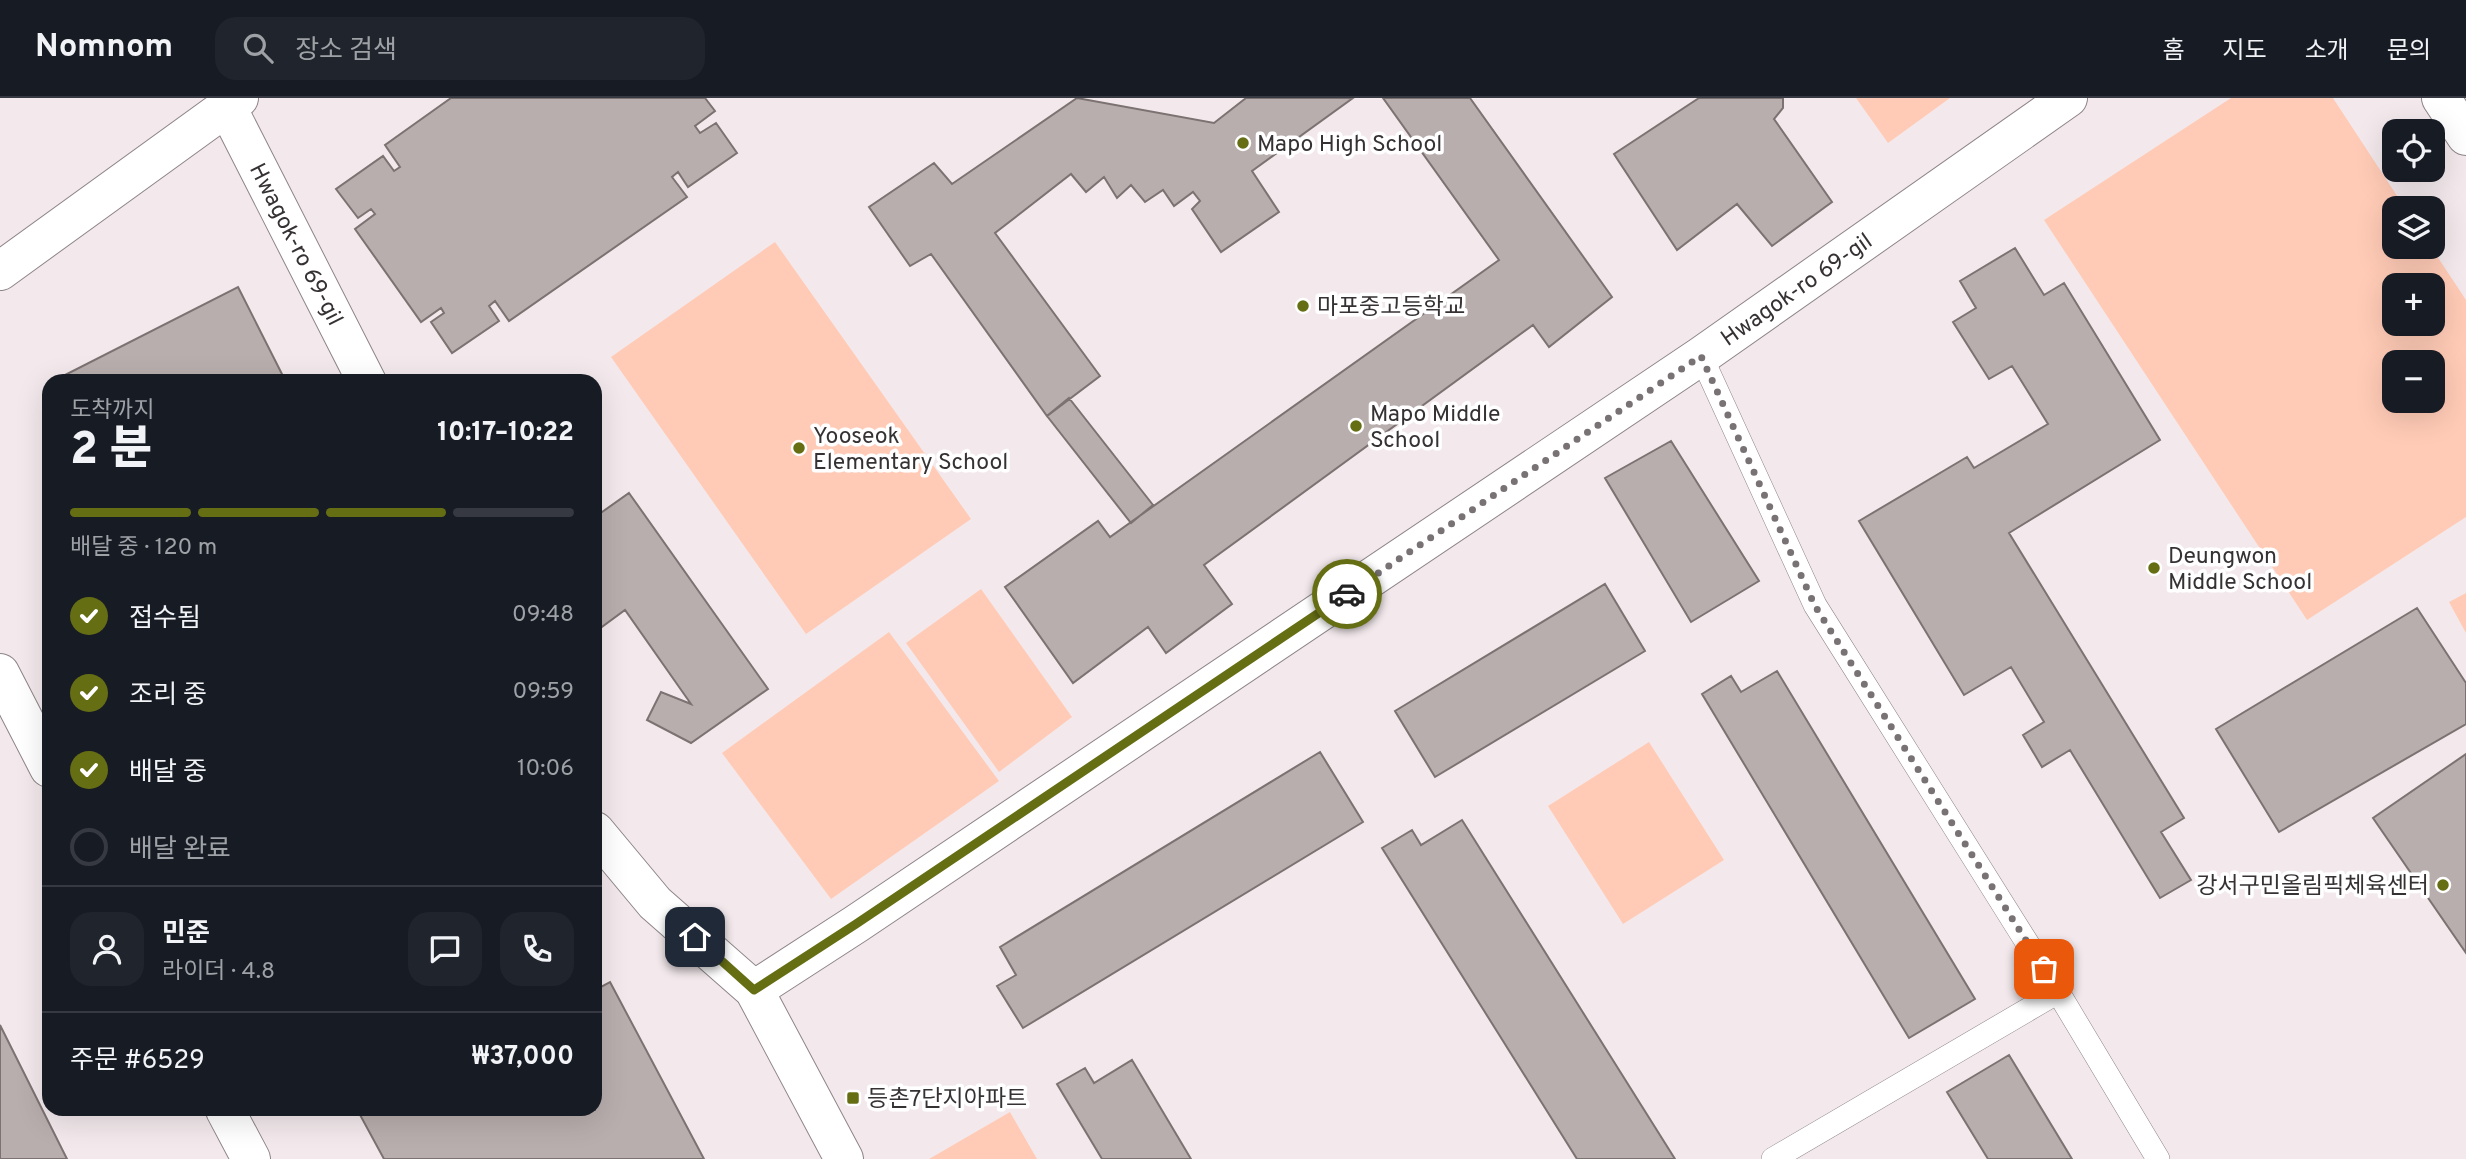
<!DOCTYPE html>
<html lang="ko">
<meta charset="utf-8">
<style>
:root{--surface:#171b24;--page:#20242c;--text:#f1f3f6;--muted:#9ea1a6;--line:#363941;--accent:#666e14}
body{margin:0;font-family:Overpass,"Noto Sans KR",sans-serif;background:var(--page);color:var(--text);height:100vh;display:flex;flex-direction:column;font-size:26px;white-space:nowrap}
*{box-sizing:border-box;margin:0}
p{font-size:23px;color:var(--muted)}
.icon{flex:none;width:38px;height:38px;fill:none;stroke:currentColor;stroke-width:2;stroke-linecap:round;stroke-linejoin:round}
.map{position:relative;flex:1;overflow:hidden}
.sheet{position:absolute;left:42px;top:276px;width:560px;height:742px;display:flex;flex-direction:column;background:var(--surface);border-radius:21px;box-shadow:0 7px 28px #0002}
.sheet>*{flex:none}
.buttons{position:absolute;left:2382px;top:21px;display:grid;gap:14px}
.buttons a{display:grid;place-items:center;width:63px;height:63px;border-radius:14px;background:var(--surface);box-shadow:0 7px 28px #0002;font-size:35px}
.pin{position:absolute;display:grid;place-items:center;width:60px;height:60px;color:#fff;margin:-30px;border-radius:14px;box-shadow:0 4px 10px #0006}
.courier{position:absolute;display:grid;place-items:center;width:70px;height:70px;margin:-35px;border:5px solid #666e14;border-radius:50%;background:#fff;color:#222;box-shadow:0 2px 9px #0007}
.summary em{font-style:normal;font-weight:800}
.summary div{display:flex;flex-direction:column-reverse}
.summary{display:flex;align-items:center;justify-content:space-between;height:119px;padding:0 28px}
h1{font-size:46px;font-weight:800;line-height:52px}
.bar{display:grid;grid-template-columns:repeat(4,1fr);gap:10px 7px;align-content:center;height:84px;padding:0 28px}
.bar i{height:9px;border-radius:5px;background:var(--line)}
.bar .selected{background:var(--accent)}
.bar p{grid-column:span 4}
.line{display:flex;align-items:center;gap:18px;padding:0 28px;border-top:2px solid var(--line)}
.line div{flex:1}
.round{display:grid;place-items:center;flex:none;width:74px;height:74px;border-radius:21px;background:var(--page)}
ol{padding:0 28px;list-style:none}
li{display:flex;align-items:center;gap:21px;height:77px}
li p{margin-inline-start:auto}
li .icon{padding:7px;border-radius:50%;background:var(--accent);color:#fff;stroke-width:4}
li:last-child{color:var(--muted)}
li i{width:38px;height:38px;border:4px solid var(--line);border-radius:50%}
header{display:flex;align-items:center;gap:42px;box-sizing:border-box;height:98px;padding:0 35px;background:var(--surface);border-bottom:2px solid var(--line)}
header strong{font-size:33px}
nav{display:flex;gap:38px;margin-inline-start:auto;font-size:24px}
.search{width:490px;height:63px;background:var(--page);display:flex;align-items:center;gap:18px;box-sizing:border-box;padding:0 24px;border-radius:21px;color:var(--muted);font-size:26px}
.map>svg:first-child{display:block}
</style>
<header>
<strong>Nomnom</strong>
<div class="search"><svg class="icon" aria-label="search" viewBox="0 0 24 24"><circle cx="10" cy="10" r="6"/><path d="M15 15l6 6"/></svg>장소 검색</div>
<nav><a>홈</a><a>지도</a><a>소개</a><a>문의</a></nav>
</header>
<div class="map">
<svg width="2466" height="1061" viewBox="0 0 2466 1061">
<rect width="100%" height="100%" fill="#f3e9ec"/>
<path fill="#ffcbb6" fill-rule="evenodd" d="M 1856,0 L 1950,0 L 1888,45 Z
M 2231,0 L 2333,0 L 2405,110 L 2394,110 L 2394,149 L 2431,149 L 2466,202 L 2466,419 L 2307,522 L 2044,122 ZM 2394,187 L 2432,187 L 2432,226 L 2394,226 ZM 2432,264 L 2432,303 L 2394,303 L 2394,264 Z
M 775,144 L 971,421 L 806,536 L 611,259 Z
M 981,491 L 1072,619 L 999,674 L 906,545 Z
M 2466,495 L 2466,535 L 2449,504 Z
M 889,534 L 999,683 L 831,801 L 722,655 Z
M 1649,644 L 1724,762 L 1623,826 L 1548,708 Z
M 1010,1014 L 1037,1061 L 929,1061 Z"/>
<path fill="#b9aeae" stroke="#7c7272" stroke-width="2" d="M 451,0 L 705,0 L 715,13 L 695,28 L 700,35 L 716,25 L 737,55 L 688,89 L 678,74 L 672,79 L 687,99 L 509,223 L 495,203 L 489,208 L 499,223 L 452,255 L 431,224 L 444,215 L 441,210 L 421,224 L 355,131 L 375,116 L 371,111 L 358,120 L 336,91 L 383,58 L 394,73 L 400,69 L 385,47 Z
M 1077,0 L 1214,25 L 1246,0 L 1353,0 L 1252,73 L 1279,114 L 1221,154 L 1192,111 L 1200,103 L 1193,94 L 1174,108 L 1163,92 L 1145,104 L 1131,87 L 1117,100 L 1104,79 L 1086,94 L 1071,76 L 995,135 L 1100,278 L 1047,318 L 931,156 L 910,168 L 869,109 L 934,65 L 952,86 Z
M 1383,0 L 1470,0 L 1612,199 L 1549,249 L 1533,227 L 1204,467 L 1232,506 L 1166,555 L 1148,529 L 1073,585 L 1005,489 L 1098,423 L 1110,439 L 1499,162 Z
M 1699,0 L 1783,0 L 1783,10 L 1774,21 L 1832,104 L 1772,148 L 1737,106 L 1677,152 L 1614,56 Z
M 2015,150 L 2044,197 L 2064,185 L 2160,342 L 2009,435 L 2184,720 L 2161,734 L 2191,782 L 2160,800 L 2070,652 L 2042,669 L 2023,637 L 2044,624 L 2011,569 L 1964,597 L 1859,423 L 1967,359 L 1974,370 L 2048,326 L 2012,268 L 1989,281 L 1953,224 L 1976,210 L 1960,183 Z
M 238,189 L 286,284 L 63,284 L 61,279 Z
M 1069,300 L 1153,407 L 1131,425 L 1047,318 Z
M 1671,343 L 1759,483 L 1691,524 L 1605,380 Z
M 629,395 L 768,591 L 691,645 L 647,622 L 661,594 L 691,606 L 625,512 L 595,534 L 595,419 Z
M 1605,486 L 1645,553 L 1435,679 L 1395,613 Z
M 2417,510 L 2466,585 L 2466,626 L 2279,734 L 2216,631 Z
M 1777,573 L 1975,901 L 1909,940 L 1702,596 L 1731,578 L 1741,594 Z
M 1320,654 L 1363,724 L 1023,930 L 997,888 L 1016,877 L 1000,849 Z
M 2466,656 L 2466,855 L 2373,720 Z
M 1462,722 L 1675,1061 L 1577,1061 L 1382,750 L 1412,732 L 1421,747 Z
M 610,884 L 704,1061 L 384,1061 L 359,1015 L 365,1012 L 595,1012 L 595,892 Z
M 0,927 L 67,1061 L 0,1061 Z
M 2009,957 L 2072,1061 L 1988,1061 L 1947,994 Z
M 1132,962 L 1191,1061 L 1102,1061 L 1057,986 L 1085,970 L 1094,985 Z"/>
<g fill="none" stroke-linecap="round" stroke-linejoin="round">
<defs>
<path id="lane" d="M 1701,258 L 1815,507 L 2058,894 L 1773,1061
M 2058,894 L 2158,1061"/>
<path id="street" d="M 227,9 L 367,284
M 595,733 L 655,805 L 754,892 L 844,1061
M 754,892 L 856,826 L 1701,258 L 2068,0"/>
<path id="secondary" d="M 2441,0 L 2466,38
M 0,575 L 49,670
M 225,1012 L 251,1061"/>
<path id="primary" d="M 0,173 L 239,0"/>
</defs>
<use href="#lane" stroke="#8e8588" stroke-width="24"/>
<use href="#street" stroke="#8e8588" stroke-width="40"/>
<use href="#secondary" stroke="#8e8588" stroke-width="40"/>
<use href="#primary" stroke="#8e8588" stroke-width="40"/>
<use href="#lane" stroke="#fff" stroke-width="23"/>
<use href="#street" stroke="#fff" stroke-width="38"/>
<use href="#secondary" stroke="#fff" stroke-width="38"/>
<use href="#primary" stroke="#fff" stroke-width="38"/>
</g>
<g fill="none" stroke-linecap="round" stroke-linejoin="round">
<path stroke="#787274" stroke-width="7" stroke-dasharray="0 12.6" d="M 1347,496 L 1701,258 L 1815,508 L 2044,871"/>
<path stroke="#666e14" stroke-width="9" d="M 695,839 L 754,892 L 856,826 L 1347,496"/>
</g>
<g fill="#666e14" stroke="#fff" stroke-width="2.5">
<circle cx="1243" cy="45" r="7"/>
<circle cx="1303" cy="208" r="7"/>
<circle cx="1356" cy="328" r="7"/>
<circle cx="799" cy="350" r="7"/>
<circle cx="2154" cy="470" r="7"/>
<circle cx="2443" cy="787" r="7"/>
<rect x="846" y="993" width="14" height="14" rx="3.5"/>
</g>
<g text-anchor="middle" stroke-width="7" stroke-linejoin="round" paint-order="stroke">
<g font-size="23" fill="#363234" stroke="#fff" text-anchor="start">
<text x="1257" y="53">Mapo High School</text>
<text x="1317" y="216">마포중고등학교</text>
<text x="1370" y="323">Mapo Middle<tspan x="1370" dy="26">School</tspan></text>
<text x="813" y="345">Yooseok<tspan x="813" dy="26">Elementary School</tspan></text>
<text x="2168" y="465">Deungwon<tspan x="2168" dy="26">Middle School</tspan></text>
<text x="2429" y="795" text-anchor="end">강서구민올림픽체육센터</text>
<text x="867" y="1008">등촌7단지아파트</text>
</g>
<g font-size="23" fill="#363234" stroke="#fff">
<text transform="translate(297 146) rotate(63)" y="8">Hwagok-ro 69-gil</text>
<text transform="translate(1796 191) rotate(-35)" y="8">Hwagok-ro 69-gil</text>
</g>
</g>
</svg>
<div class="buttons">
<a><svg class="icon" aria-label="locate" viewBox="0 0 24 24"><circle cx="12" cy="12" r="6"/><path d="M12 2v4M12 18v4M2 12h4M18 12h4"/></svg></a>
<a><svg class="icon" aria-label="layers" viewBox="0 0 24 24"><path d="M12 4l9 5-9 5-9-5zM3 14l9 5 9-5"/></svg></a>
<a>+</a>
<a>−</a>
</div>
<div class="pin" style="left:2044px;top:871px;background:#ea580c"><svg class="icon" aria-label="bag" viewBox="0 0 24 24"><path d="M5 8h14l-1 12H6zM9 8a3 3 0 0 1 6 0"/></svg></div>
<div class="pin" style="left:695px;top:839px;background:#1f2937"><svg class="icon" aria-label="home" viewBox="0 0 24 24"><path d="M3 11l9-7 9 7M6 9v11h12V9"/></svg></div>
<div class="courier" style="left:1347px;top:496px"><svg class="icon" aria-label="car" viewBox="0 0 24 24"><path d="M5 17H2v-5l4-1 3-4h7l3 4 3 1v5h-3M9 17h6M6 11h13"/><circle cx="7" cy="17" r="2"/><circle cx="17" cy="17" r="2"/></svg></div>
<section class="sheet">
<div class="summary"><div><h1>2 분</h1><p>도착까지</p></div><em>10:17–10:22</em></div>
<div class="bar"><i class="selected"></i><i class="selected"></i><i class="selected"></i><i></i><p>배달 중 · 120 m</p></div>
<ol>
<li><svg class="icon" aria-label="check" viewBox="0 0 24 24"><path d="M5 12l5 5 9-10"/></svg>접수됨<p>09:48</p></li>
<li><svg class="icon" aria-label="check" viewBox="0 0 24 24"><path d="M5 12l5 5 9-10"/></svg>조리 중<p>09:59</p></li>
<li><svg class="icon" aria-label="check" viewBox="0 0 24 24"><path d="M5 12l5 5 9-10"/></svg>배달 중<p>10:06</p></li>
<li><i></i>배달 완료</li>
</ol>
<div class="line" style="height:126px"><a class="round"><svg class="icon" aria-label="person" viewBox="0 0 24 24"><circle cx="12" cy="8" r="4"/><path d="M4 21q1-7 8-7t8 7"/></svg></a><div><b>민준</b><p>라이더 · 4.8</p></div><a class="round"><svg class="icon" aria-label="chat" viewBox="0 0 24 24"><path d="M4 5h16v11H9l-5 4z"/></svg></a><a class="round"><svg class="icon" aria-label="phone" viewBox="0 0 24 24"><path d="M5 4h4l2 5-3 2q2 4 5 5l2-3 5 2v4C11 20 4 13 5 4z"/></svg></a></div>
<div class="line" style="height:91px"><div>주문 #6529</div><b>₩37,000</b></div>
</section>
</div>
